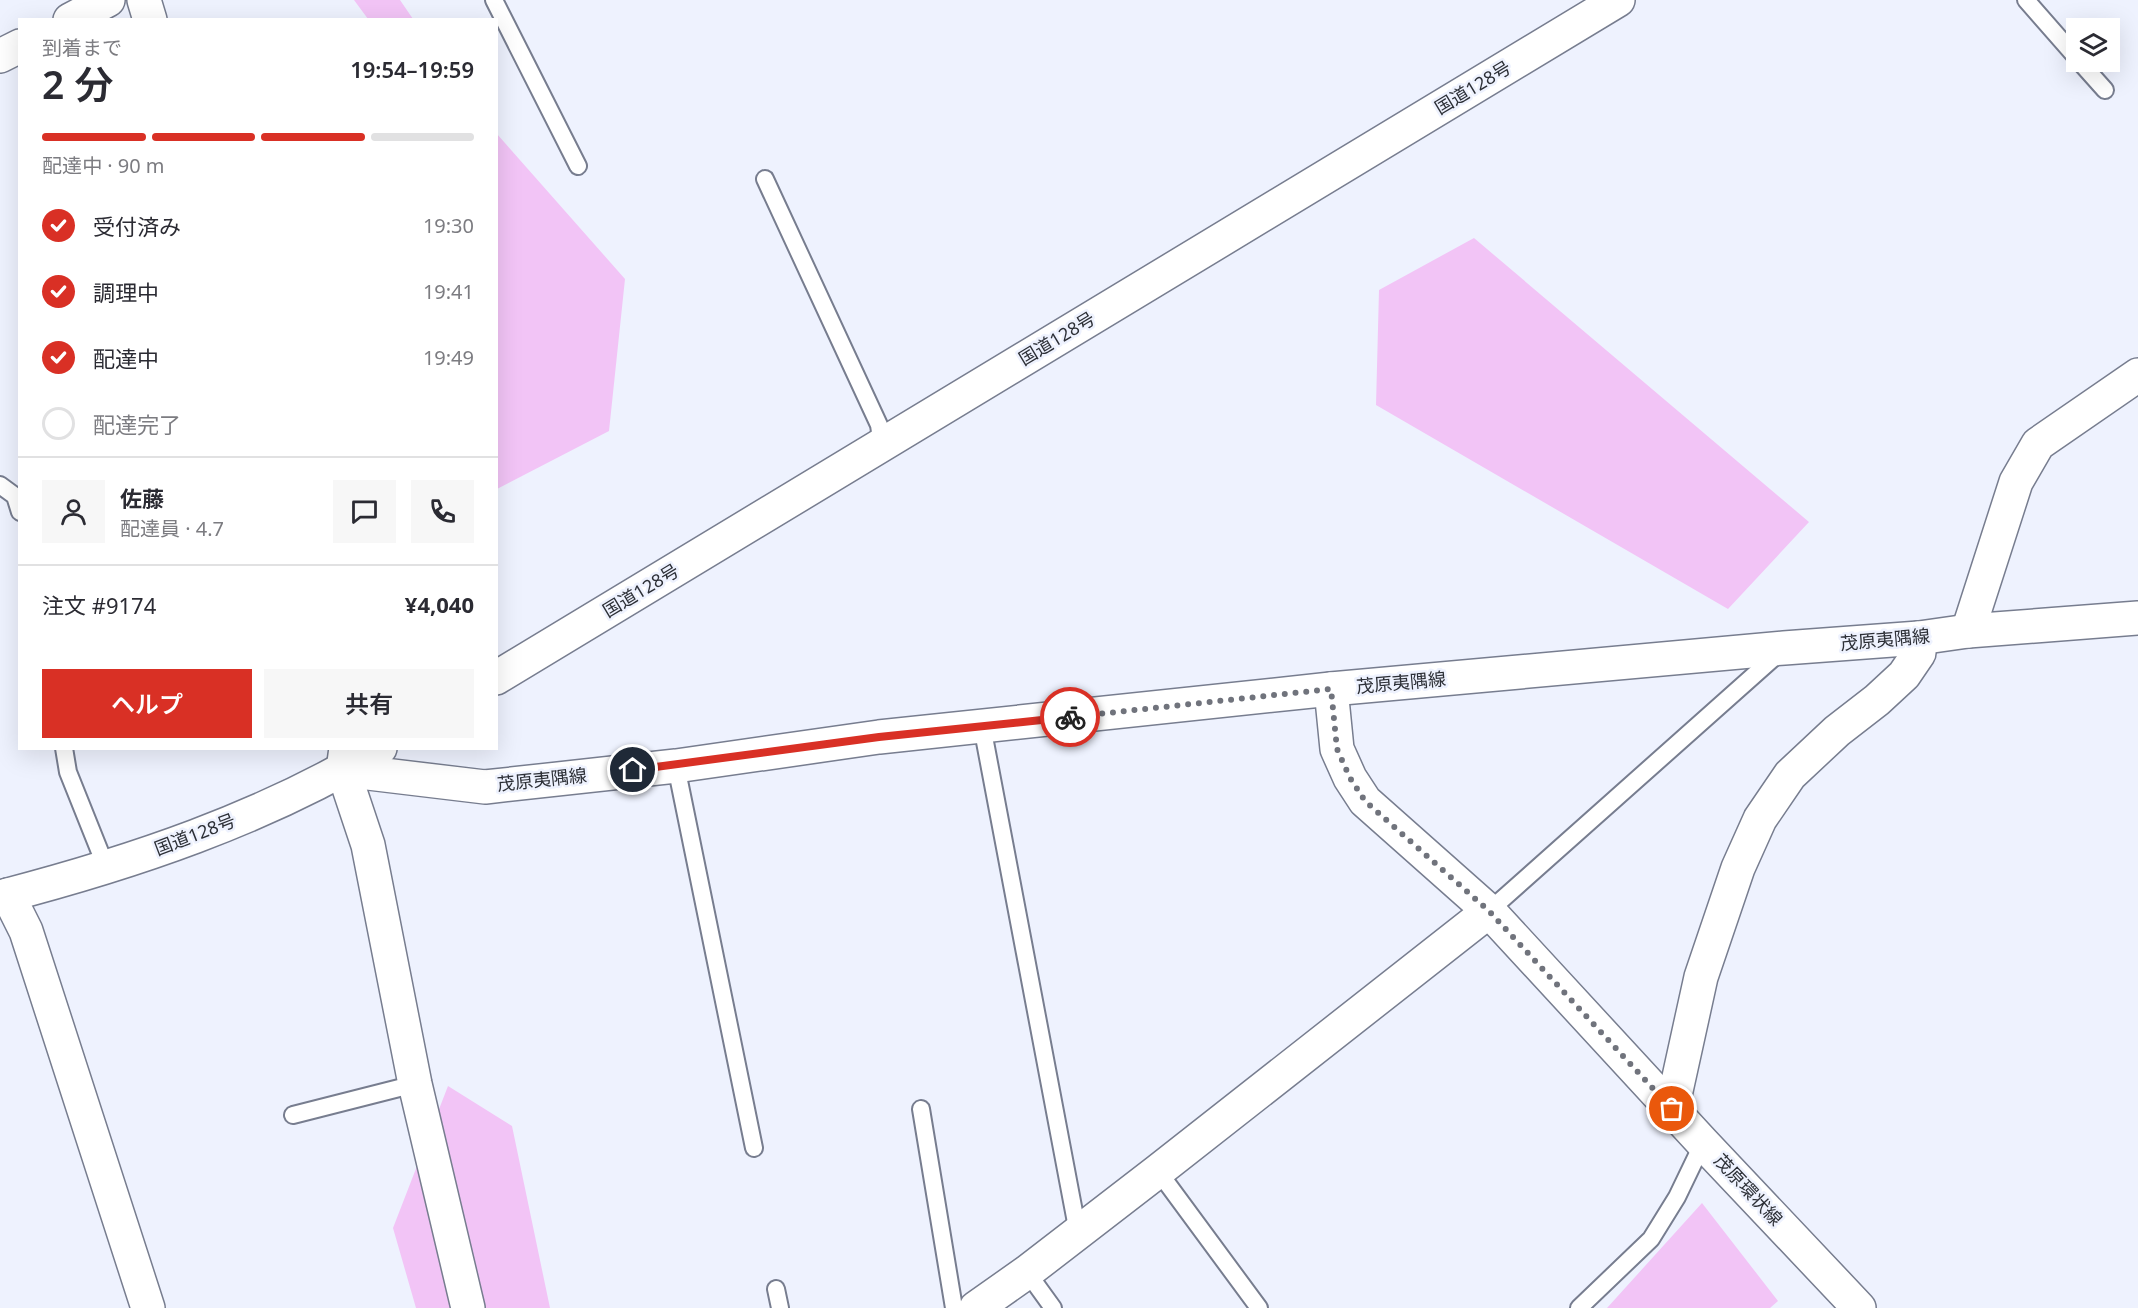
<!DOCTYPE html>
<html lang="ja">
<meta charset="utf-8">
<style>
:root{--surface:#fff;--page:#f7f7f7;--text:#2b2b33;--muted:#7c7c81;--line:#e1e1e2;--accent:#d93025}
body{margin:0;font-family:"Noto Sans","Noto Sans JP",sans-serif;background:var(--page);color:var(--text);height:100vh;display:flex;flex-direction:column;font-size:22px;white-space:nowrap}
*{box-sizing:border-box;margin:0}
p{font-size:20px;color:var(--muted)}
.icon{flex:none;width:33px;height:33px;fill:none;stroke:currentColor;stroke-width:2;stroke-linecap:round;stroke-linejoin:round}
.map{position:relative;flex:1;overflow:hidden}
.panel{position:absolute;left:18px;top:18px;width:480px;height:732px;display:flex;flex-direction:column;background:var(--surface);border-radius:0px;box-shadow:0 6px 24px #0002}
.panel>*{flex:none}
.fabs{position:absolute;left:2066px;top:18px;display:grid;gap:12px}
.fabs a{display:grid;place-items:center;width:54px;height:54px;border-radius:0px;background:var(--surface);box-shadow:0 6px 24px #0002;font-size:30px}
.pin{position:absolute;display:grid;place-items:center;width:51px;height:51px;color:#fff;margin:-26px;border:3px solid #fff;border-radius:50%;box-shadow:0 2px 6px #0007}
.courier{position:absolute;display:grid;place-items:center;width:60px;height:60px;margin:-30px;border:4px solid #d93025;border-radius:50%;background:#fff;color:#222;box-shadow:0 2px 8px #0007}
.head em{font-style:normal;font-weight:600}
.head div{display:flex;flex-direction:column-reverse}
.head{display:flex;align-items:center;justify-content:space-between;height:102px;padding:0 24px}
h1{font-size:39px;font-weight:600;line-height:45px}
.bar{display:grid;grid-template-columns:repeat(4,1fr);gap:9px 6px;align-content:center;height:72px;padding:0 24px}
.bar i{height:8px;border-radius:4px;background:var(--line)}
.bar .selected{background:var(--accent)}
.bar p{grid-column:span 4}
.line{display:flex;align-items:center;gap:15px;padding:0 24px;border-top:2px solid var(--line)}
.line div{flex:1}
.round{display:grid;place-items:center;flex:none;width:63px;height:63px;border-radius:0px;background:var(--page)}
ol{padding:0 24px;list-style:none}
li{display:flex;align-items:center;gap:18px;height:66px}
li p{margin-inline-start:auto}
li .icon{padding:6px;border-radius:50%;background:var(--accent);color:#fff;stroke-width:4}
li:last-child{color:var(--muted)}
li i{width:33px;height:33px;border:3px solid var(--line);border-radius:50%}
.action{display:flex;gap:12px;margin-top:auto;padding:12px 24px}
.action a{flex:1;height:69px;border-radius:0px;background:var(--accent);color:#fff;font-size:24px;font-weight:600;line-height:69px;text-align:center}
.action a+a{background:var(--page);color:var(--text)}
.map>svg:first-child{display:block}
</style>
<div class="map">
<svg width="2138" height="1308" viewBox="0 0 2138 1308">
<rect width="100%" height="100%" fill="#eef2fe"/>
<path fill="#f2c4f6" d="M 354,0 L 400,0 L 413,19 L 368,19 Z
M 497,134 L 625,279 L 609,431 L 497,489 Z
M 1474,238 L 1809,522 L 1728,609 L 1376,405 L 1379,290 Z
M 448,1086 L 512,1126 L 550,1308 L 416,1308 L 393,1228 Z
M 1702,1203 L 1778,1301 L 1770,1308 L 1607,1308 Z"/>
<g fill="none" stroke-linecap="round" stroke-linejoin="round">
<defs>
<path id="service" d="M 494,0 L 578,166
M 2026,0 L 2076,57
M 2080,62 L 2105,90
M 765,179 L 879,425 L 882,445
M 0,485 L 15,496 L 20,512
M 982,726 L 1078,1233
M 64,748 L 68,772 L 106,867
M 676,766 L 754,1148
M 1489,911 L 1779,653
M 921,1109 L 954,1308
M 293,1115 L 415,1084
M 1158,1171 L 1259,1308
M 1027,1272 L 1053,1308
M 776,1289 L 780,1308
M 1579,1308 L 1651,1239 L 1677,1197 L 1703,1143"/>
<path id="minor" d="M 144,0 L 150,20
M 70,20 L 108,0
M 0,56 L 20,46
M 1968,631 L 2016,482 L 2038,444 L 2138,375
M 346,748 L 343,770 L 368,845 L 415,1084 L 468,1308
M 8,895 L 26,931 L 148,1308
M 1672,1109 L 1701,977 L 1738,868 L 1760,819 L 1790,775 L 1837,731 L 1877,700 L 1904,675 L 1919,653 L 1919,638
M 976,1308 L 1027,1272 L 1158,1171 L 1489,911"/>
<path id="secondary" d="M 1331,689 L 1337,749 L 1350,778 L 1365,801 L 1489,911 L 1703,1143 L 1859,1308"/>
<path id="primary" d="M 343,770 L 485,787 L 676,766 L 879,737 L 1331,689 L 1784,648 L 1919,638 L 1968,631 L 2138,618"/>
<path id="trunk" d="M 496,678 L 1618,0
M 0,897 C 131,863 263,819 380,748"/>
</defs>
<use href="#service" stroke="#777d8f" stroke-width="20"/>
<use href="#minor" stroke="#777d8f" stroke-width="36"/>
<use href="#secondary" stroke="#777d8f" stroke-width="36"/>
<use href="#primary" stroke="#777d8f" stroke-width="36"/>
<use href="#trunk" stroke="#777d8f" stroke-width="36"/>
<use href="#service" stroke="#fff" stroke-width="16"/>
<use href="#minor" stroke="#fff" stroke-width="33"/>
<use href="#secondary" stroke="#fff" stroke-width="33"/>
<use href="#primary" stroke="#fff" stroke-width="33"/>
<use href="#trunk" stroke="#fff" stroke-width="33"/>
</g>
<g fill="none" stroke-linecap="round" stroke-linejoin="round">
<path stroke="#70737c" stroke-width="6" stroke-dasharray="0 10.8" d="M 1070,717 L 1331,689 L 1337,749 L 1350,778 L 1365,801 L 1489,911 L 1672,1109"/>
<path stroke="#d93025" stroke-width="8" d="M 633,770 L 879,737 L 1070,717"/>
</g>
<g text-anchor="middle" stroke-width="5" stroke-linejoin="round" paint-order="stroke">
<g font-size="18" fill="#2c2f36" stroke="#eef2fe">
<text transform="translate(1473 88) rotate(-31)" y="6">国道128号</text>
<text transform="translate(1057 339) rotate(-31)" y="6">国道128号</text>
<text transform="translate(641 591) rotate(-31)" y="6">国道128号</text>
<text transform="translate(1885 640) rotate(-5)" y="6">茂原夷隅線</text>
<text transform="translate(1401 683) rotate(-5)" y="6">茂原夷隅線</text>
<text transform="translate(542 780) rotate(-6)" y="6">茂原夷隅線</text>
<text transform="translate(195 835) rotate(-21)" y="6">国道128号</text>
<text transform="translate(1748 1190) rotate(47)" y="6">茂原環状線</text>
</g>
</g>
</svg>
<div class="fabs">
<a><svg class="icon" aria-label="layers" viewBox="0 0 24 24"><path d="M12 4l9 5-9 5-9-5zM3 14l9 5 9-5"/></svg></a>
</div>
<div class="pin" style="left:1672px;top:1109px;background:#ea580c"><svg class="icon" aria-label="bag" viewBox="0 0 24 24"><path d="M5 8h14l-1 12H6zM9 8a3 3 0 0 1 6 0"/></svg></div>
<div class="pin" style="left:633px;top:770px;background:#1f2937"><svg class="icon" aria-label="home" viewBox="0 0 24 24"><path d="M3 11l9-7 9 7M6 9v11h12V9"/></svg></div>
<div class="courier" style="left:1070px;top:717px"><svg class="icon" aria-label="bike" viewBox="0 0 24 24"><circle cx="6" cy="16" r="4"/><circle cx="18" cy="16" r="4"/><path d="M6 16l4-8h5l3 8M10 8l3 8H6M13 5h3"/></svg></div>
<section class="panel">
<div class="head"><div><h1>2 分</h1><p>到着まで</p></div><em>19:54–19:59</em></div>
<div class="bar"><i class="selected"></i><i class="selected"></i><i class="selected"></i><i></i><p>配達中 · 90 m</p></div>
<ol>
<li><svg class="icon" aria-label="check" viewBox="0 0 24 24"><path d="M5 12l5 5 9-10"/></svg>受付済み<p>19:30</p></li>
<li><svg class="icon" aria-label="check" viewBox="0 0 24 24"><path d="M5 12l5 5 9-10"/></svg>調理中<p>19:41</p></li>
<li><svg class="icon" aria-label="check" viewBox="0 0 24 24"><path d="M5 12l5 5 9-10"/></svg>配達中<p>19:49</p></li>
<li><i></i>配達完了</li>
</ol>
<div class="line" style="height:108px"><a class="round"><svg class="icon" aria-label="person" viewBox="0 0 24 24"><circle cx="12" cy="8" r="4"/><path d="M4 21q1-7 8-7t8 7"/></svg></a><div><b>佐藤</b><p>配達員 · 4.7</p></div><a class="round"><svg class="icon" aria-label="chat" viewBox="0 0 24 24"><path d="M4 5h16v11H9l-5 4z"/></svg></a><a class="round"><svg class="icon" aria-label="phone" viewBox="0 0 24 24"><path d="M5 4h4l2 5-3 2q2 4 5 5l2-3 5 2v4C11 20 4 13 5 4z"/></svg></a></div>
<div class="line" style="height:78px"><div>注文 #9174</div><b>¥4,040</b></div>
<div class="action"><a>ヘルプ</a><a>共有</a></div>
</section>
</div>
